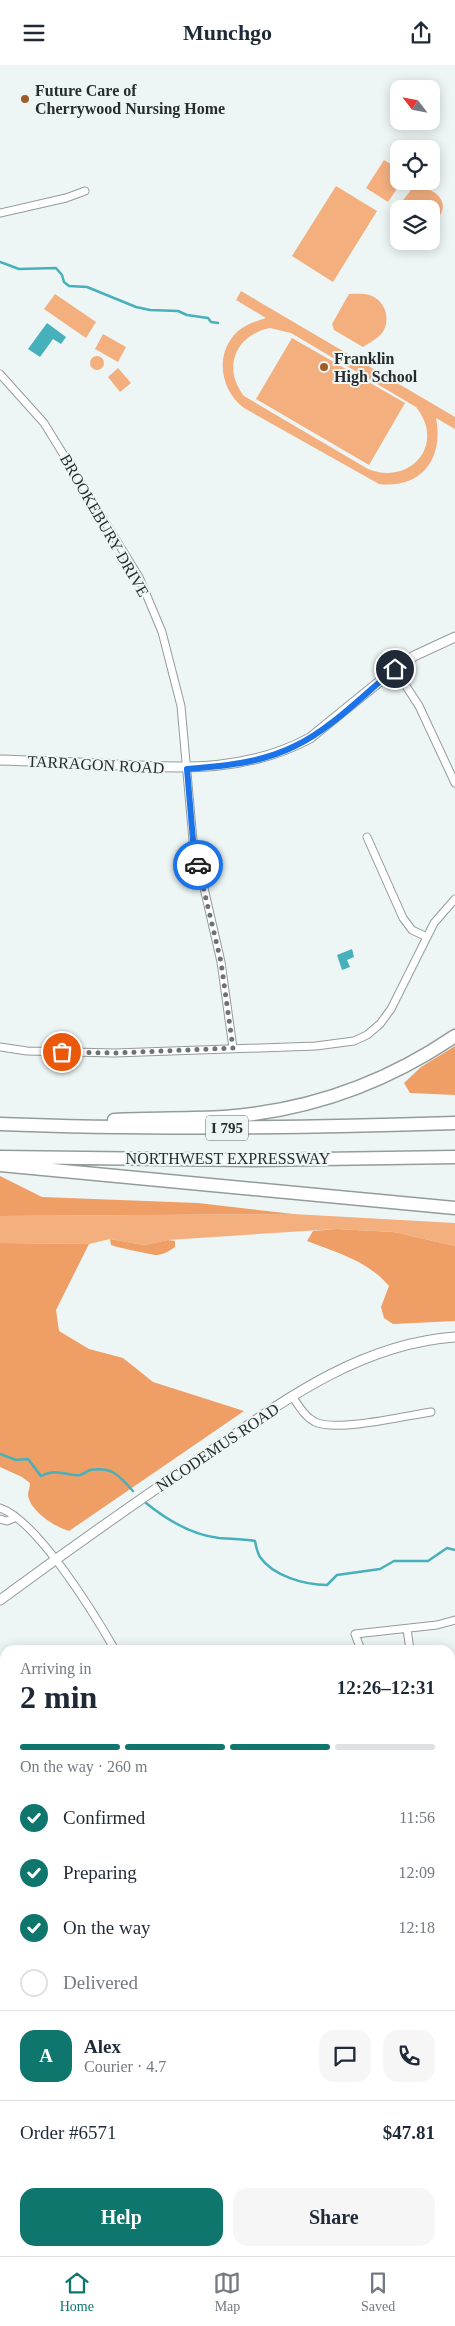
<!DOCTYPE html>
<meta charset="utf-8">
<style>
:root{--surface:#fff;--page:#f6f6f7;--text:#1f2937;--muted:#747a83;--line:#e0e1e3;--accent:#0f766e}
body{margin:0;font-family:"Times New Roman",serif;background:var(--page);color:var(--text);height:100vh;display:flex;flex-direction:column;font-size:19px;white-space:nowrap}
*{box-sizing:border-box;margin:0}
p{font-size:16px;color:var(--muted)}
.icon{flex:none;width:28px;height:28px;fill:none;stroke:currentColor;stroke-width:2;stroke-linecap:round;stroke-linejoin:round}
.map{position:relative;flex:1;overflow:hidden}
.sheet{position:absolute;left:0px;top:1580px;width:455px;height:611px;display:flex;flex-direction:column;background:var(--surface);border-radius:15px 15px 0 0;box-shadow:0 2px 12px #0003}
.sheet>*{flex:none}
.needle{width:32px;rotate:302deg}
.buttons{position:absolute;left:390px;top:15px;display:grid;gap:10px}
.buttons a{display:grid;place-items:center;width:50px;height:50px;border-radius:10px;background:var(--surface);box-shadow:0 2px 12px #0003;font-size:25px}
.pin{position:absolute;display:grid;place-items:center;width:42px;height:42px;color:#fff;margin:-21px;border:2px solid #fff;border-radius:50%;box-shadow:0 1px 5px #0007}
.courier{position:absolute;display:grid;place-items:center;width:50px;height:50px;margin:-25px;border:4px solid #1a73e8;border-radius:50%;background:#fff;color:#222;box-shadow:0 1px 6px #0007}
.summary em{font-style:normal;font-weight:800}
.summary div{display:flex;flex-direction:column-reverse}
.summary{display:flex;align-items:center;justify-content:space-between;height:85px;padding:0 20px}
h1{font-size:32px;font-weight:800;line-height:38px}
.bar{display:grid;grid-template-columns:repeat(4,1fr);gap:8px 5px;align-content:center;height:60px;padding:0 20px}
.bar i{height:6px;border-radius:4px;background:var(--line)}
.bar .on{background:var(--accent)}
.bar p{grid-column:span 4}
.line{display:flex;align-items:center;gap:12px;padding:0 20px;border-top:1px solid var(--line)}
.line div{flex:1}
.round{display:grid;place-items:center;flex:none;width:52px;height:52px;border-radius:15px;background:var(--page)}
ol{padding:0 20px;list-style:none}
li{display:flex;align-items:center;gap:15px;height:55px}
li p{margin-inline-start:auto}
li .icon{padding:5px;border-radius:50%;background:var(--accent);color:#fff;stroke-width:4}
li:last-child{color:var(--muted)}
li i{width:28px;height:28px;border:2px solid var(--line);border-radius:50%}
.button{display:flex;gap:10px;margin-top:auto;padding:10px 20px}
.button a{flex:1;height:58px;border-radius:15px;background:var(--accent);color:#fff;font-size:20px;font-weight:800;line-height:58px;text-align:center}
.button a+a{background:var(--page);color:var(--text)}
header{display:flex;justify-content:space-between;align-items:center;height:65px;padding:0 20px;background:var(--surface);font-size:22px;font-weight:800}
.tabs{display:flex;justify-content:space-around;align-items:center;height:70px;border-top:1px solid var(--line);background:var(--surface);font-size:14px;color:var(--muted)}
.tabs a{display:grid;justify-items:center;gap:2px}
.tabs .on{color:var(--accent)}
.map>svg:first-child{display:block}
</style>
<header><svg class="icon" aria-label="menu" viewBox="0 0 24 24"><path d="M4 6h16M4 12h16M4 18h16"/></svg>Munchgo<svg class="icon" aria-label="share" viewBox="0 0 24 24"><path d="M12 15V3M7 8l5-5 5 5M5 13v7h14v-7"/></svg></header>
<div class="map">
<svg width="455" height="2191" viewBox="0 0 455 2191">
<rect width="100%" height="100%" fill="#edf5f5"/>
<path fill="#f4af7f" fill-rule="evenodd" d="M 384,95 L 399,104 L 399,116 L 402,116 L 388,137 L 366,123 Z
M 336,121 L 377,146 L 333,217 L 292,191 Z
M 414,121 C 439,123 455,141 431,160 L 431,144 L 399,144 L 399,148 L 398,142 Z
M 241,226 L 455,352 L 455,364 L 436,353 C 444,393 422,424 379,419 L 244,343 C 220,325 214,288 238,266 C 247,259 256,256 266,253 L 236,235 ZM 270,263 L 291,268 L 416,342 C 446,379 411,421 368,404 L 244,331 C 222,303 235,270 270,263 Z
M 55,229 L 96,257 L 86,273 L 44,244 Z
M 349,229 C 357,229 365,228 372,231 C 386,237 391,256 382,268 C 377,274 369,278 363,282 L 334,265 L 332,259 Z
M 103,269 L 126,282 L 118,297 L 95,284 Z
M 292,273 L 405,338 L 369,400 L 256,334 Z
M90 298a7 7 0 1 1 14 0a7 7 0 1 1-14 0Z
M 118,303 L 131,318 L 120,327 L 108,312 Z
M 293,1149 L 455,1158 L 455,1181 L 394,1167 L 336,1164 L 168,1175 L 144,1180 L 110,1174 L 89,1179 L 0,1178 L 0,1151 Z
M 5,2012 L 5,2186 L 226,2186 L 228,2191 L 0,2191 L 0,2013 Z
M 450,2023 L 455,2036 L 455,2102 L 450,2103 Z"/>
<path fill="#ef9e65" d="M 455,981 L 455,1030 L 410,1028 L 404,1018 L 421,1002 Z
M 0,1111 L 42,1132 L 198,1138 L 293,1149 L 0,1151 Z
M 336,1164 L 394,1167 L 455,1181 L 455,1256 L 393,1259 L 384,1253 L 381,1242 L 389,1221 C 368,1196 336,1187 307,1176 L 313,1166 Z
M 110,1174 L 144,1180 L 168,1175 L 175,1176 L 175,1182 C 169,1186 165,1189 157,1190 C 152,1190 116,1182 111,1180 Z
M 0,1178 L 89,1179 L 56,1245 L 59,1266 L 89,1284 L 123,1293 L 153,1317 L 244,1346 L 69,1466 C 55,1462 30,1446 28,1430 C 28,1427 30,1422 30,1418 L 22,1412 L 0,1402 Z"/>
<path fill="#46b0bb" d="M 47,258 L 66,272 L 61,279 L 53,274 L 40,292 L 28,284 Z
M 352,884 L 354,892 L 347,895 L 350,902 L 342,905 L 337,890 Z
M 455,1716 L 455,1891 L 450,1875 L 450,1717 Z"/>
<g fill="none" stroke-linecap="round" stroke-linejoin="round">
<path stroke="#46b0bb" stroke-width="2.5" d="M 0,197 L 19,204 L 56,203 L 62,210 L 64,217 L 69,221 L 87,222 L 136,242 L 150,245 L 178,246 L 187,250 L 208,253 L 211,257 L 218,258
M 0,1389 L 16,1395 L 28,1394 L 41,1411 C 59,1402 67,1412 80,1410 C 84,1409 87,1406 90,1405 C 113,1401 119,1411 133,1426
M 146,1438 C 167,1455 192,1470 219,1473 C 231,1474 243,1474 255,1476 C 256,1481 257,1487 260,1492 C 273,1511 305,1520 327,1520 L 337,1510 L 380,1504 L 394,1496 L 428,1496 L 447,1483 L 455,1485"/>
<defs>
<path id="minor" d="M 0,148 L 66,133 L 85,126
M 0,309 L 44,358 L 139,512 L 162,567 L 181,641 L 193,775 L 221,897 L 233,983
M 395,604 L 419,641 L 455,718
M 367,772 L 403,853 L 412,865 L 427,872
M 0,982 L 27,986 L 115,988 L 316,981 L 354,976 L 367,970 L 380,959 L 391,944 L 434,858 L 455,834
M 292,1331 C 299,1341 304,1351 315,1357 C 337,1367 405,1351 431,1347
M 0,1443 C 37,1455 95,1550 115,1585
M 0,1454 L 7,1456 L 14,1453
M 407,1564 L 410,1585
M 361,1585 L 355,1569 L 437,1560 L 455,1555
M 0,2107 L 5,2110
M 70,2186 L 73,2191"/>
<path id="tertiary" d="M 0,695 C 40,696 79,698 119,700 C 186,704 249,706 310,673 L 395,604 L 414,591 L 455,572
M 0,1535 C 64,1488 129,1442 195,1397 C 275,1342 355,1279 455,1272"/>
<path id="motorway" d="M 114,1055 C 151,1053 188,1054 224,1052 C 308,1046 386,1018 455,971
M 0,1059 C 152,1065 303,1063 455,1058
M 0,1092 L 251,1095 L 455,1092
M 0,1100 L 455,1143"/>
</defs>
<use href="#minor" stroke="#949b9b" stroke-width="9"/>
<use href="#tertiary" stroke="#949b9b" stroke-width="11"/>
<use href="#motorway" stroke="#949b9b" stroke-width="15"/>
<use href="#minor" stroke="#fff" stroke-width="7"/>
<use href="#tertiary" stroke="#fff" stroke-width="9"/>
<use href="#motorway" stroke="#fff" stroke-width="12"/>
</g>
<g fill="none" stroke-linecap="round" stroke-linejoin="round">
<path stroke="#6e7272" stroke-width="5" stroke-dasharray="0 9" d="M 62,987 L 115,988 L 233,983 L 221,897 L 198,800"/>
<path stroke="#1a73e8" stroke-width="6" d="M 198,800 L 193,775 L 187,704 C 224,701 261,698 295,681 C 331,664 364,629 395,604"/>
</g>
<g fill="#9f5c2a" stroke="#edf5f5" stroke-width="2">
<circle cx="25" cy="34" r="5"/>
<circle cx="324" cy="302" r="5"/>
</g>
<g text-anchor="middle" stroke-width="4" stroke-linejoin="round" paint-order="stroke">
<rect fill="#edf5f5" stroke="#646868" stroke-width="1" x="206" y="1050.5" width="42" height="25" rx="4"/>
<g font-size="15" font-weight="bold" fill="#292c2c">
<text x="227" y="1068">I 795</text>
</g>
<g font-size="16" font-weight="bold" fill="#292c2c" stroke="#edf5f5" text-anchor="start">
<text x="35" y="31">Future Care of<tspan x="35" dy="18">Cherrywood Nursing Home</tspan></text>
<text x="334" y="299">Franklin<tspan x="334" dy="18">High School</tspan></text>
</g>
<g font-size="16" fill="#292c2c" stroke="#edf5f5">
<text transform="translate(105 460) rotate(60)" y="6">BROOKEBURY DRIVE</text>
<text transform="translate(96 699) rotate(3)" y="6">TARRAGON ROAD</text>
<text x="228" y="1099">NORTHWEST EXPRESSWAY</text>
<text transform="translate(217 1382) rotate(-34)" y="6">NICODEMUS ROAD</text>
</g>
</g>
</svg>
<div class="buttons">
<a><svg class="needle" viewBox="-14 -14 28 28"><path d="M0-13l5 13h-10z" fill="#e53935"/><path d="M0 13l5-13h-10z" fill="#747a83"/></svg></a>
<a><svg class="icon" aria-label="locate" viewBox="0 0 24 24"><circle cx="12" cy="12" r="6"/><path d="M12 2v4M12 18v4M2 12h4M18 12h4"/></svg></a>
<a><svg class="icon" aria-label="layers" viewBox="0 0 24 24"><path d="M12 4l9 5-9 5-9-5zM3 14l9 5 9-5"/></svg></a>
</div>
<div class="pin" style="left:62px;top:987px;background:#ea580c"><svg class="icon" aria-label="bag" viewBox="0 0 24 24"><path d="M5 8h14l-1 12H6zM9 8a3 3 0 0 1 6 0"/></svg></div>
<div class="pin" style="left:395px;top:604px;background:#1f2937"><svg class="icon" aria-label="home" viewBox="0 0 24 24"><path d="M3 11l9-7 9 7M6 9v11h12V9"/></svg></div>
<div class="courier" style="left:198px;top:800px"><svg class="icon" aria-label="car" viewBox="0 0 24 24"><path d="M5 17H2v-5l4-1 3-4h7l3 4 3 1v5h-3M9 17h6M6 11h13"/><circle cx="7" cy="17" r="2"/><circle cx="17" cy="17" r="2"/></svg></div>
<section class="sheet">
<div class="summary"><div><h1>2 min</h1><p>Arriving in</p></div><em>12:26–12:31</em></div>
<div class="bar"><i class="on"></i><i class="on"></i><i class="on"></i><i></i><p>On the way · 260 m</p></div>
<ol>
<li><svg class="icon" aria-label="check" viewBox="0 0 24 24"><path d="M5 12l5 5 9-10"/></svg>Confirmed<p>11:56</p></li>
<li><svg class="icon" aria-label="check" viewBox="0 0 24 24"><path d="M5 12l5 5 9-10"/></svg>Preparing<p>12:09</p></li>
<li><svg class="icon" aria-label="check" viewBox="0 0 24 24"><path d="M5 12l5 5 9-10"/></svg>On the way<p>12:18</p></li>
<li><i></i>Delivered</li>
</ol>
<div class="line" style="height:90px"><b class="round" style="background:var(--accent);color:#fff">A</b><div><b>Alex</b><p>Courier · 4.7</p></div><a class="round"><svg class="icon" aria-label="chat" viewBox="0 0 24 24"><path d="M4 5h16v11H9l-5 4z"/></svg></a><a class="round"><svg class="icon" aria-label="phone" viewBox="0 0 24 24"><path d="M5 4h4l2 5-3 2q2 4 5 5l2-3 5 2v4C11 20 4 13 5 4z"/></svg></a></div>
<div class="line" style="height:65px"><div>Order #6571</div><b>$47.81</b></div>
<div class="button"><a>Help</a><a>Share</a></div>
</section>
</div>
<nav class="tabs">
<a class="on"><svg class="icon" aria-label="home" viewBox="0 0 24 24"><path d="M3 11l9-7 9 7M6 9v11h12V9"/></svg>Home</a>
<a><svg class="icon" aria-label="map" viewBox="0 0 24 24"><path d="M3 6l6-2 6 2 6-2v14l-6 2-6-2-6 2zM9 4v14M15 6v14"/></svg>Map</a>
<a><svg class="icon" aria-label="saved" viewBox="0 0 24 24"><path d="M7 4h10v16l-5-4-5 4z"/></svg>Saved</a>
</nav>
